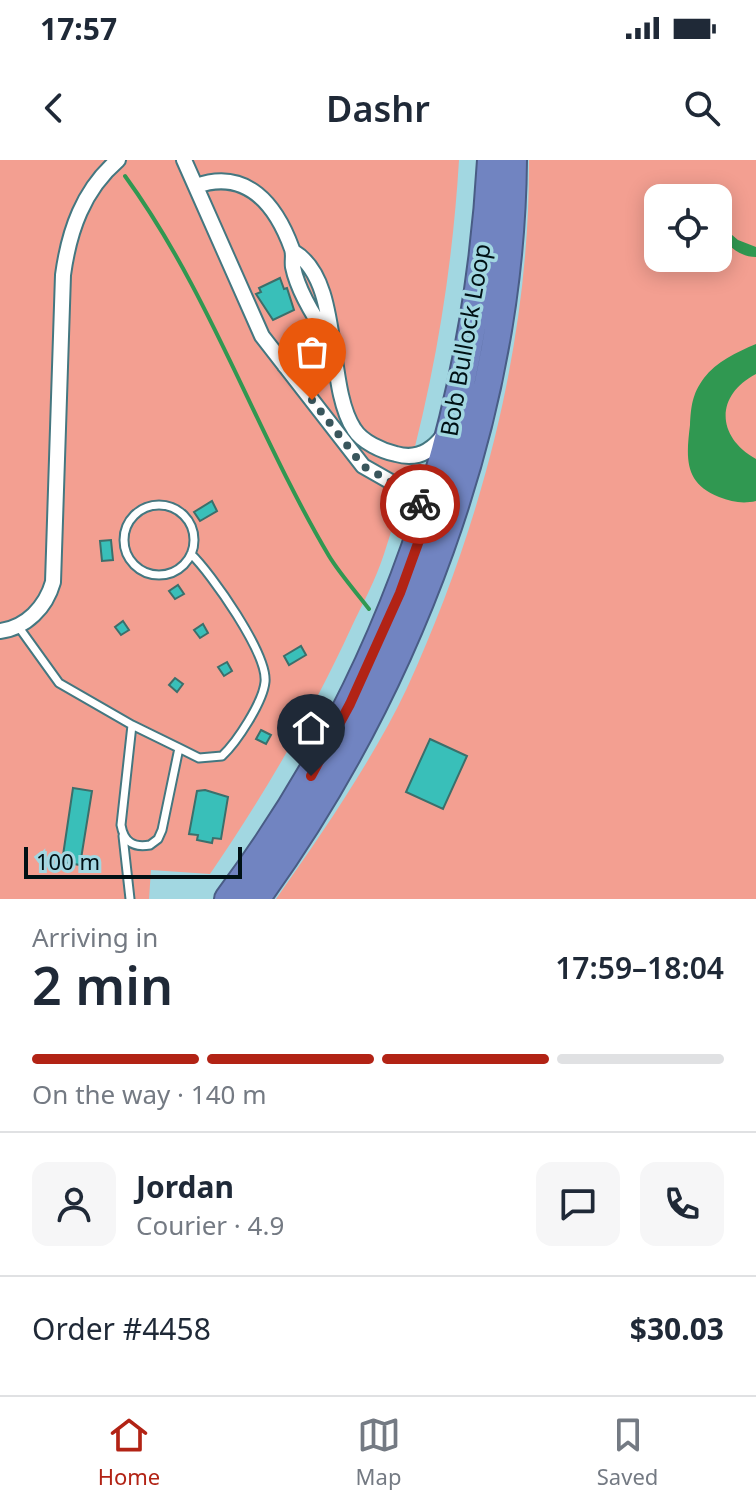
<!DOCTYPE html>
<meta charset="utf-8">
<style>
:root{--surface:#fff;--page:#f6f6f7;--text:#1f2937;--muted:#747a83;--line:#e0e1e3;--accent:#b22315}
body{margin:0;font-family:"Noto Sans",sans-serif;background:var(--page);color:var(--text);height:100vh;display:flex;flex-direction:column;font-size:30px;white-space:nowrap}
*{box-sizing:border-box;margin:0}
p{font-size:26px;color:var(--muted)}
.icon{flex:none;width:44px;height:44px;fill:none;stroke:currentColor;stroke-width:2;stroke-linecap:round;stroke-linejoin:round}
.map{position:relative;height:739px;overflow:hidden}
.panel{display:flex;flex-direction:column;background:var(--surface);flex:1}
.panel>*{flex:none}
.buttons{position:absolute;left:644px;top:24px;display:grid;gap:16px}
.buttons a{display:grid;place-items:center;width:88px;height:88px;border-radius:16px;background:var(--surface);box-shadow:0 4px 20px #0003;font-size:40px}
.scale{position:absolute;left:24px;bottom:20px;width:218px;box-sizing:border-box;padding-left:8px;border:4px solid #001115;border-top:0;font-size:22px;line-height:28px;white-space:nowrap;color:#001115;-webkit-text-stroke:6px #a2d7e1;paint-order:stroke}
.pin{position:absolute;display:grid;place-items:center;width:68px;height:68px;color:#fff;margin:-82px -34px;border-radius:50% 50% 50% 0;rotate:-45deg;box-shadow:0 0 8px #0007}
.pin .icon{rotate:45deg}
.courier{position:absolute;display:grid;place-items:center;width:80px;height:80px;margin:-40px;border:6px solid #b22315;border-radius:50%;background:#fff;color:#222;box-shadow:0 2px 10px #0007}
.headline em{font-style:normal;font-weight:600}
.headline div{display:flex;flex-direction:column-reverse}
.headline{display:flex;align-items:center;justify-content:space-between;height:136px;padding:0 32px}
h1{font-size:52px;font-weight:600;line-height:60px}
.bar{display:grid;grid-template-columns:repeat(4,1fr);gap:12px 8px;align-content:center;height:96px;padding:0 32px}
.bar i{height:10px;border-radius:6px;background:var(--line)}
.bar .selected{background:var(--accent)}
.bar p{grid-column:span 4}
.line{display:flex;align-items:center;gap:20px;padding:0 32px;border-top:2px solid var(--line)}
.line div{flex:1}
.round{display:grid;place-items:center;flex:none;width:84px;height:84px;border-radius:16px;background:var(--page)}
.status{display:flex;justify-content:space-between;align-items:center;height:56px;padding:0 40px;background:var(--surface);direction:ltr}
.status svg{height:22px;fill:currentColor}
header{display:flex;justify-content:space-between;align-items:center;height:104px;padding:0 32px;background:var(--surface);font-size:36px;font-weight:600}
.menu{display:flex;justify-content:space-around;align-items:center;height:112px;border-top:2px solid var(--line);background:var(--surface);font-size:22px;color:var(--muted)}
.menu a{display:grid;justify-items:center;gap:4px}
.menu .selected{color:var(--accent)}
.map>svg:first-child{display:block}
</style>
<div class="status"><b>17:57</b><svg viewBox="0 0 49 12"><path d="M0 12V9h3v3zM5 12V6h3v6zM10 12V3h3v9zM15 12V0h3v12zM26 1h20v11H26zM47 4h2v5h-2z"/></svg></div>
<header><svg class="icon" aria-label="back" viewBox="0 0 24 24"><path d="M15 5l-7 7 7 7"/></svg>Dashr<svg class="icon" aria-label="search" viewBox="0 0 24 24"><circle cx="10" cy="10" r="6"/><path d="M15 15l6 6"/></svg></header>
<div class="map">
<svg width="756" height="739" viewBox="0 0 756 739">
<rect width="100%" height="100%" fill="#a2d7e1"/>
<path fill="#f39f91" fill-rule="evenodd" d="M 0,0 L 459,0 C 451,134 426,266 384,394 C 376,419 363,443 352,466 C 312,553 264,635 210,714 L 151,710 L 149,739 L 0,739 Z
M 529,0 L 756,0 L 756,739 L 276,739 C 321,675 374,598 407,528 C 482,364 530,181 529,0 ZM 658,38 L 718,38 L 718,98 L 658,98 Z"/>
<path fill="#309851" d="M 718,63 L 738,80 L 756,87 L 756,97 C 739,97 730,86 718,75 Z
M 756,184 L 756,214 C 715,235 716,277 756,299 L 756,341 C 743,344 732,342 719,337 C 684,323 686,298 690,265 C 691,247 692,234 704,218 C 716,202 737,192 756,184 Z"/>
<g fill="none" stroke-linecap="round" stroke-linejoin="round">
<path stroke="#309851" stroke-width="4" d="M 125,16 C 210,133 255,271 329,396 C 340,414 356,432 369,449"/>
</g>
<path fill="#39bfb9" stroke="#3b6f6b" stroke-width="2" d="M 280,118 L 284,129 L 287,128 L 294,150 L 273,160 L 256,134 L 261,132 L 259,128 Z
M 212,341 L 217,351 L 200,361 L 194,352 Z
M 111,380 L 113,400 L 102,401 L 100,381 Z
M 178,425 L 184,434 L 175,439 L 169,431 Z
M 123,461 L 129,470 L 121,475 L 115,467 Z
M 203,464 L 208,473 L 200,478 L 194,470 Z
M 301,486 L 306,495 L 289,505 L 284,496 Z
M 227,502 L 232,511 L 224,516 L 218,507 Z
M 175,518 L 183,524 L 177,532 L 169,525 Z
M 261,570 L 271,575 L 266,584 L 256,579 Z
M 430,579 L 467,596 L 443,649 L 406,632 Z
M 73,628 L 92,631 L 80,705 L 62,702 Z
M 205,630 L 228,637 L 221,679 L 213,678 L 212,683 L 197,680 L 198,675 L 189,674 L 197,631 Z"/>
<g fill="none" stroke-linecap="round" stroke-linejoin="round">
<defs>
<path id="service" d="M124 380a35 35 0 1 1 70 0a35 35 0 1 1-70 0Z
M 18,466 L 59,523 L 132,565 L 121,665 C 124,682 133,688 150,685 L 158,679 L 162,670 L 179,588 L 199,598 L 222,596 C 237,582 263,542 265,522 C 268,494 211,413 191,394
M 132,565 L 179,588
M 123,676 L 130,739"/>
<path id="minor" d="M 184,0 L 262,176 L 363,306 L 414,335 L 423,356
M 196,26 C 247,8 276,45 292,89 C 294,95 292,101 293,107 C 298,132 316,160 330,180
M 294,92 C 343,121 325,225 354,269 C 362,282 382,291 396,294 C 416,300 431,292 443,276
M 285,206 L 330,180
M 0,471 C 26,468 46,447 53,422 L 63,115 C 69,71 83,30 118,0"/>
<path id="motorway" d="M 228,739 C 389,523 476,269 491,0
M 256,739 C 407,530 511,260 513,0"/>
</defs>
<use href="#service" stroke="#447780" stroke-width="11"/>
<use href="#minor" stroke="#447780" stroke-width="18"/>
<use href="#motorway" stroke="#495c85" stroke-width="30"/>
<use href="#service" stroke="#fff" stroke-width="7"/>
<use href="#minor" stroke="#fff" stroke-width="14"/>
<use href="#motorway" stroke="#7184c1" stroke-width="26"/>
</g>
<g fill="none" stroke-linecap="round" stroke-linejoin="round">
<path stroke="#39565c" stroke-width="8" stroke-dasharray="0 14.4" d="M 312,240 L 363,306 L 414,335 L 420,344"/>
<path stroke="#b22315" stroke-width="10" d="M 311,616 L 350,544 L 400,433 L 425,364 L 420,344"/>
</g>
<g text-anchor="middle" stroke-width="7" stroke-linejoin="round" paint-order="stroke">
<g font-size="24" fill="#001115" stroke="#a2d7e1">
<text transform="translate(466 180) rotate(-80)" y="8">Bob Bullock Loop</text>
</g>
</g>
</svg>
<div class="buttons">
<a><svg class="icon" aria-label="locate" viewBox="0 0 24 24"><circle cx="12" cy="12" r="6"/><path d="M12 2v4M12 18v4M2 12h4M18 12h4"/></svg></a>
</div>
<div class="scale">100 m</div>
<div class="pin" style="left:312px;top:240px;background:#ea580c"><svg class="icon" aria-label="bag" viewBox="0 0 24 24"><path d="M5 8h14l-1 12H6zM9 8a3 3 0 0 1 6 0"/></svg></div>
<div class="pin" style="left:311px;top:616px;background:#1f2937"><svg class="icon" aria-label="home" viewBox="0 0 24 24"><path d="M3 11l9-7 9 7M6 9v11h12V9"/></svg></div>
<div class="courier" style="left:420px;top:344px"><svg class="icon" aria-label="bike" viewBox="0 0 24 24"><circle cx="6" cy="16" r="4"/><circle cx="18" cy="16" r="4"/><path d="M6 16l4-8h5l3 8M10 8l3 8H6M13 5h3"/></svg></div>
</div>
<section class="panel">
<div class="headline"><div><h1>2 min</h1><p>Arriving in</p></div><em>17:59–18:04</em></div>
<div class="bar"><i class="selected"></i><i class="selected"></i><i class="selected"></i><i></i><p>On the way · 140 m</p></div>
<div class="line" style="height:144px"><a class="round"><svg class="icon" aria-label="person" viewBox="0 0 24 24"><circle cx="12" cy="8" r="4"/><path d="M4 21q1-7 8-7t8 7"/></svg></a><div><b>Jordan</b><p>Courier · 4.9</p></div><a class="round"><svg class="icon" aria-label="chat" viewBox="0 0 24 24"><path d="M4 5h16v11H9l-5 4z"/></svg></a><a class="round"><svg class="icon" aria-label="phone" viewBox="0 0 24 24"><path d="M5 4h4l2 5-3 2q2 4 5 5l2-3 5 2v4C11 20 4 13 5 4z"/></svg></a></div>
<div class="line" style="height:104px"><div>Order #4458</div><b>$30.03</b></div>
</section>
<nav class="menu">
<a class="selected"><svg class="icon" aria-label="home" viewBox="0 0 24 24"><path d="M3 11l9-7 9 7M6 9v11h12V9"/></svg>Home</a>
<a><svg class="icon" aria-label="map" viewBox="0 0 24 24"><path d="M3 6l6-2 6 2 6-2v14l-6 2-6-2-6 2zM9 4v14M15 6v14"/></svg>Map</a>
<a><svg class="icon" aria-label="saved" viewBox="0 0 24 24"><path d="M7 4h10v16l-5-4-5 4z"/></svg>Saved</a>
</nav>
